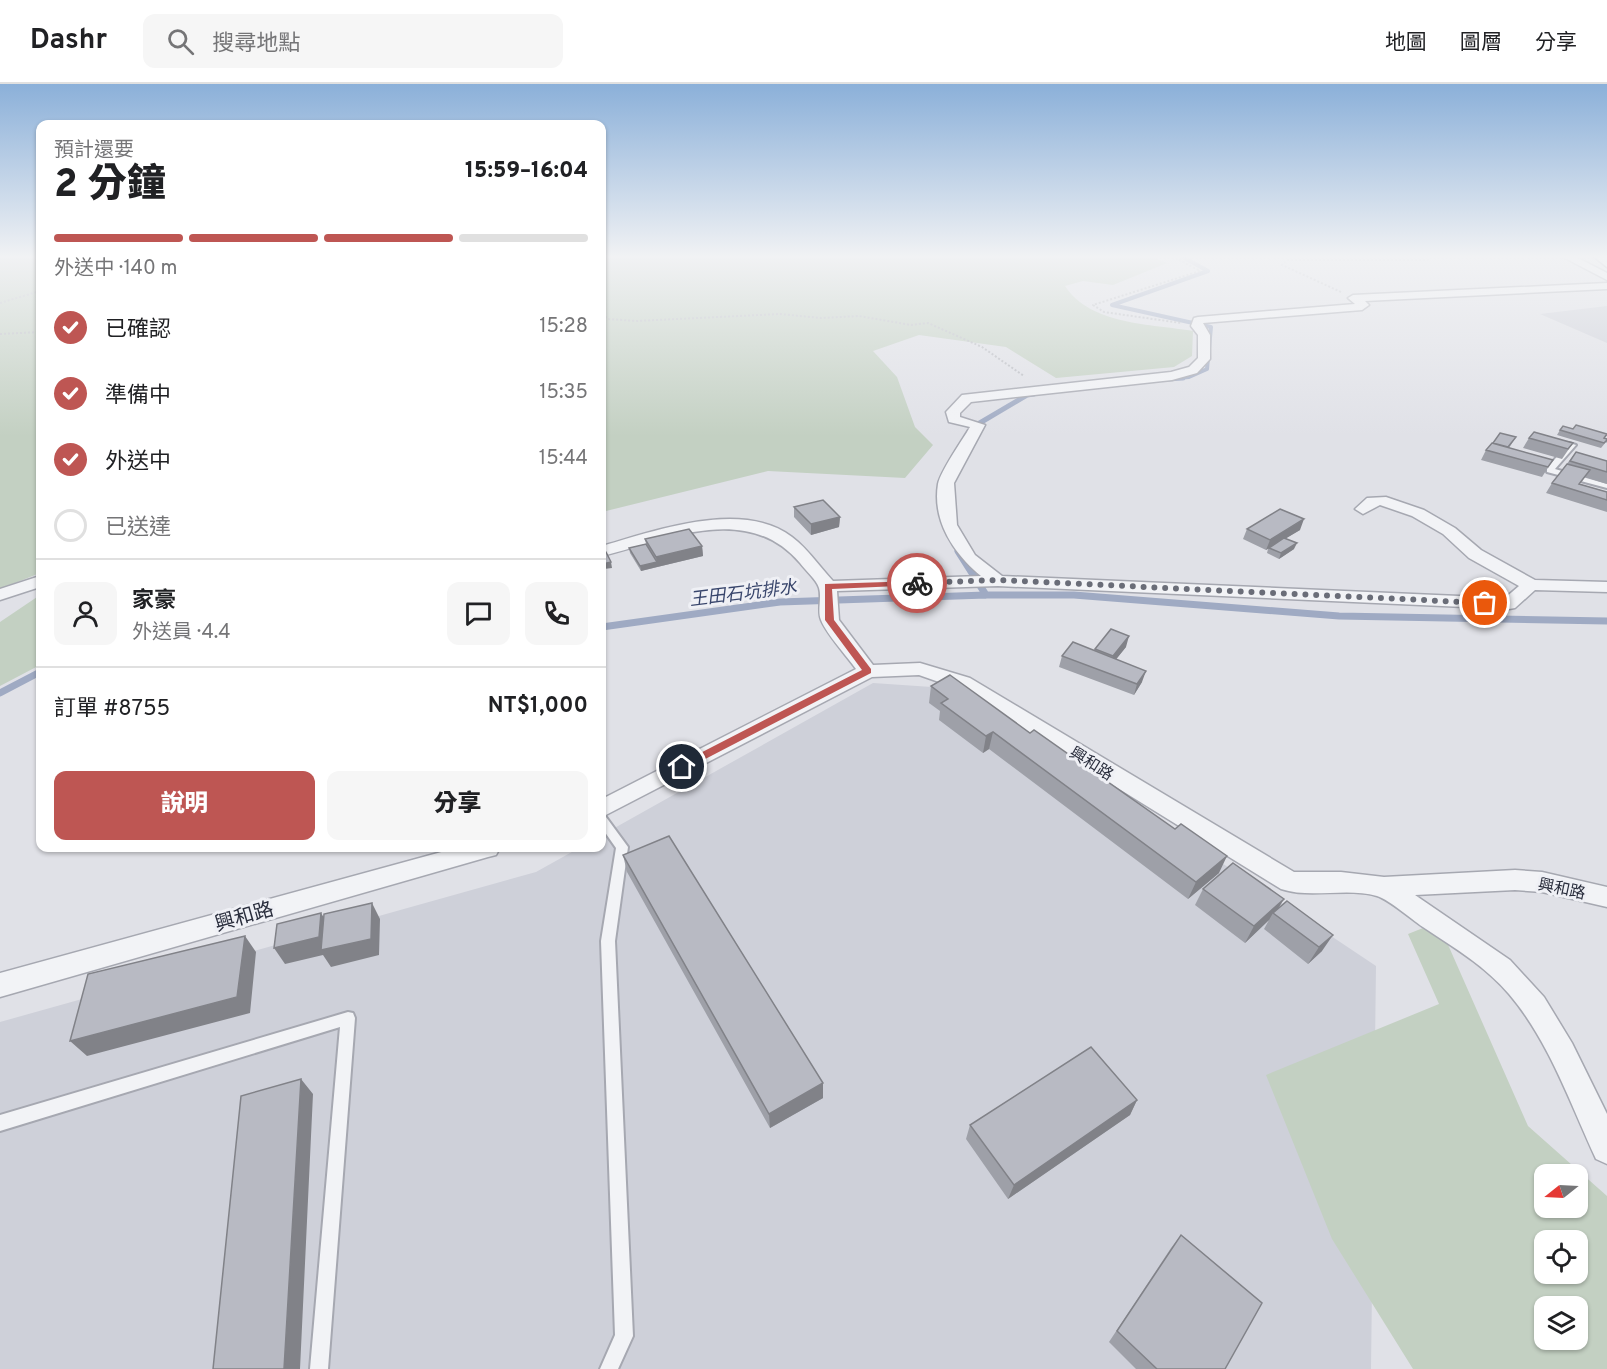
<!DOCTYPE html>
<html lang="zh-TW">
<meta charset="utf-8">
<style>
:root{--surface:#fff;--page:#f6f6f6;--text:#202124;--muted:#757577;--line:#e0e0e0;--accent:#be5653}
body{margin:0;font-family:Overpass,"Noto Sans TC",sans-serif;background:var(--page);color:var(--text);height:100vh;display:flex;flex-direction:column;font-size:22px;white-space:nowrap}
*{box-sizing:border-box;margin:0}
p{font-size:20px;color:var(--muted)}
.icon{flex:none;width:33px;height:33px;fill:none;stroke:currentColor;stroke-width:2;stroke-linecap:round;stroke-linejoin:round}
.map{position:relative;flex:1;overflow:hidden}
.details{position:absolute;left:36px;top:36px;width:570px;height:732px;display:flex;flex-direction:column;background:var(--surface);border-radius:12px;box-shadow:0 2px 4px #0004}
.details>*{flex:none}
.needle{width:39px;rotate:252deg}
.buttons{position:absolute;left:1534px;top:1080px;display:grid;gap:12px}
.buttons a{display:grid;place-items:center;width:54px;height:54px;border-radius:12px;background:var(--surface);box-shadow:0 2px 4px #0004;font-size:30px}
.pin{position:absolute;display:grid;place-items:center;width:51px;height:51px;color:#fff;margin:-26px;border:3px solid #fff;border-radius:50%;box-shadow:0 2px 6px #0007}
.courier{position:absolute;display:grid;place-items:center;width:60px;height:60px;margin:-30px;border:4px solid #be5653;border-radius:50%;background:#fff;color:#222;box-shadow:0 2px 8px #0007}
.headline em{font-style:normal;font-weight:800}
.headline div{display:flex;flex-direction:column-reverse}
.headline{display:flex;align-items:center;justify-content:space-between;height:102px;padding:0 18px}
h1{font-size:39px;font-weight:800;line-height:45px}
.bar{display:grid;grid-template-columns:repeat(4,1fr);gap:9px 6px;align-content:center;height:72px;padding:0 18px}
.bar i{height:8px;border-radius:4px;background:var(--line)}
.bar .active{background:var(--accent)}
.bar p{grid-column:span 4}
.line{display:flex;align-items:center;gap:15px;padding:0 18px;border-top:2px solid var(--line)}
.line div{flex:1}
.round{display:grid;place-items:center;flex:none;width:63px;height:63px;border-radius:12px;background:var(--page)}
ol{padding:0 18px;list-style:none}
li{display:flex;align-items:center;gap:18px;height:66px}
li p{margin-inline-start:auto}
li .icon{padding:6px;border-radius:50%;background:var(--accent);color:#fff;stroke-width:4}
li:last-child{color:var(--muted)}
li i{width:33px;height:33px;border:3px solid var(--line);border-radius:50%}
.primary-button{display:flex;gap:12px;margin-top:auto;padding:12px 18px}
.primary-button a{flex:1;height:69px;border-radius:12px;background:var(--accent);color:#fff;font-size:24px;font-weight:800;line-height:69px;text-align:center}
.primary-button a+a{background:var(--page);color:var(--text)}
header{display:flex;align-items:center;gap:36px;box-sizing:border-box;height:84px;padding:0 30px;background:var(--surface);border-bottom:2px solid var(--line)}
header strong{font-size:28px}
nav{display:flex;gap:33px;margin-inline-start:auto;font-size:21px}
.search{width:420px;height:54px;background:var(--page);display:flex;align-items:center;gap:15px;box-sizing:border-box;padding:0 21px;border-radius:12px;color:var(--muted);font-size:22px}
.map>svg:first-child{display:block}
</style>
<header>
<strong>Dashr</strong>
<div class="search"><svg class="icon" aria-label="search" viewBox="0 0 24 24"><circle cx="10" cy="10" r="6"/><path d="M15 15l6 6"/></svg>搜尋地點</div>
<nav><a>地圖</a><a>圖層</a><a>分享</a></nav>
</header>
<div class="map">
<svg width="1607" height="1285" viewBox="0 0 1607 1285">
<rect width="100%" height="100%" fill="#e0e1e7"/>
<path fill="#ced0d9" d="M 1607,222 L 1607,259 L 1540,230 Z
M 873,599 L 961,605 L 1376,882 L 1371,1285 L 0,1285 L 0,938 L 536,788 L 579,764 L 602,764 L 602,751 Z"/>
<path fill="#c3d0c2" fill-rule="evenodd" d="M 0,172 L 40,172 L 40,489 L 0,505 Z
M 602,172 L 1150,172 L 1167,179 L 1113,201 L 1083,197 L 1065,202 C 1090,241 1152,240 1193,247 L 1192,272 L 1174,283 L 1056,294 L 1006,263 L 919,251 L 873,267 L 897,293 L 915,343 L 933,361 L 905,394 L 768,387 L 602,428 Z
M 40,511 L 40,581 L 0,602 L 0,538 Z
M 1438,838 L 1528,1042 L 1607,1112 L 1607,1285 L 1413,1285 L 1332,1155 L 1266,991 L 1439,920 L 1408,850 ZM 1545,1090 L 1578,1090 L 1578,1124 L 1545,1124 ZM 1545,1156 L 1578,1156 L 1578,1190 L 1545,1190 ZM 1545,1222 L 1578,1222 L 1578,1256 L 1545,1256 Z"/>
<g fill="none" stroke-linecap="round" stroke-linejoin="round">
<path stroke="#9faac3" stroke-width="4" d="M 1168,295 L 1189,293 L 1207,285 L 1211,243 L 1112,221 L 1208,187 L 1181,172"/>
<path stroke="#9faac3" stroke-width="5" d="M 1168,295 L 1183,294
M 974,347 L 978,340 L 1027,311 L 1034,310"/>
<path stroke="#9faac3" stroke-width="7" d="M 958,467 L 986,511
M 602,543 L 780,518 L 986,511 L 1074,511 L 1339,532 L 1607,537
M 0,609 L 40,588"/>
<defs>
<path id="service" d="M 1569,359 L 1576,361 L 1555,385 L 1607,400 L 1607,404 L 1547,388 L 1547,384 Z
M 602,732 L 606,733 L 628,763 L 615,857 L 633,1252 L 618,1285 L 600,1285 L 615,1251 L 601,857 L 616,764 L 602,744 Z
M 348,928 L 353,929 L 355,934 L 328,1285 L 310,1285 L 340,943 L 0,1047 L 0,1031 Z"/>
<path id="minor" d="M 1561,172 L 1574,172 L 1607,189 L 1607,196 Z
M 1607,199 L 1607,205 L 1365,217 L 1369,221 L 1362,226 L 1203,239 L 1210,251 L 1210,275 L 1197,289 L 1172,296 L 971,318 L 960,329 L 960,333 L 985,341 L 954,399 L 957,441 L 975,471 L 1002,492 L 1505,514 L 1519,502 L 1469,474 L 1443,450 L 1412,432 L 1380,421 L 1363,430 L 1355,425 L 1367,414 L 1386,413 L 1424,426 L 1455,444 L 1481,466 L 1535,496 L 1607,498 L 1607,508 L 1535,506 L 1515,524 L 1509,525 L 998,502 L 837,507 L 839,536 L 873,581 L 920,579 L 970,594 L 1294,788 L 1341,788 L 1384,793 L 1515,786 L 1542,788 L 1607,803 L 1607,823 L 1542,808 L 1515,806 L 1415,811 L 1510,876 L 1544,913 L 1572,959 L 1607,1030 L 1607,1080 L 1596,1075 C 1570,1019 1549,957 1509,910 C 1486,883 1455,864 1426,845 C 1413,837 1390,816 1377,812 C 1346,803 1311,815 1281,805 L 956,604 L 919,591 L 872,593 L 602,733 L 602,715 L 856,585 C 847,572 827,551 821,536 C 817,527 822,514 819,504 C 817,496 805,486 800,479 C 747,417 667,456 602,472 L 602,462 C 655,447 742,415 792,453 C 808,465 819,482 833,497 L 981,492 C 954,470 932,437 938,400 C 941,386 962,357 970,343 L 949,338 L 946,328 L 962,311 L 1171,288 L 1189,283 L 1198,274 L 1198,251 L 1191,242 L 1194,234 L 1198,233 L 1355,220 L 1348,214 L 1353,211 Z
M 40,492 L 40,503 L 0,516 L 0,505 Z
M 456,764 L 500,764 L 496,771 L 488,773 L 0,913 L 0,889 Z"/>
<path id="motorway" d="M 1593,172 L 1607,172 L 1607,183 Z"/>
</defs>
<use href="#service" stroke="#a6a8b1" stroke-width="4"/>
<use href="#minor" stroke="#a6a8b1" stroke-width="3"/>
<use href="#motorway" stroke="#898d9c" stroke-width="3"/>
<path stroke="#babcc2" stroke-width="2" stroke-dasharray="2 2" stroke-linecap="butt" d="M 1172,172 L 1200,187 L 1093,221 L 1104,228 L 1181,239
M 1341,208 L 1282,181 L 1287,176 L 1428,176 L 1428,172
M 0,219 L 40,207
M 602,230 L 608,235 L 636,237 L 780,230 L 821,234 L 859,232 L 911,241 L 928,239 L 982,263 L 1024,292
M 0,250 L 40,248"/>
<use href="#service" fill="#f2f3f6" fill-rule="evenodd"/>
<use href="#minor" fill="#f2f3f6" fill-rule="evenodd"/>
<use href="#motorway" fill="#fff" fill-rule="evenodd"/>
</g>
<path fill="#9ea0a8" d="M 1573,345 L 1607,351 L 1605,354 L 1607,355 L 1607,359 L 1606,358 L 1601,364 L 1557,351 L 1560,346 Z
M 1516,353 L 1509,364 L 1553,376 L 1542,393 L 1481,376 L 1486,366 Z
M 1529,354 L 1573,359 L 1562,375 L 1523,364 Z
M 1576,368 L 1607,377 L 1607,400 L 1585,393 L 1580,400 L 1607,408 L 1607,428 L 1546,409 L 1552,399 Z
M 794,423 L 840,433 L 839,443 L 811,451 L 794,433 Z
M 1247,445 L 1300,446 L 1286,454 L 1294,465 L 1279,475 L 1267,469 L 1268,465 L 1266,466 L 1243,455 Z
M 645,455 L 702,462 L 703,472 L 641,487 L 630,469 L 629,464 L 646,460 Z
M 1126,563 L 1116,575 L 1142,598 L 1134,611 L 1059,583 L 1062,572 L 1094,567 L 1095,565 Z
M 931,602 L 1219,789 L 1188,815 L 989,665 L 983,669 L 939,636 L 940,627 L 929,619 Z
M 623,771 L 823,1014 L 770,1044 L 627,788 Z
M 1203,805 L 1278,825 L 1287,817 L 1322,867 L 1308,880 L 1264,845 L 1269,836 L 1245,859 L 1195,821 Z
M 1137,1016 L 1130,1031 L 1008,1115 L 966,1055 L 970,1041 Z
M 1181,1151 L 1225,1285 L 1136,1285 L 1109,1258 L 1171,1164 Z"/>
<path fill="#818288" d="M 840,433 L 839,443 L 811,451 L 811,440 Z
M 1304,435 L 1300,446 L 1270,464 L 1269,464 L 1266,466 L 1270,456 Z
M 1297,459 L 1294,465 L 1279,475 L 1281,469 Z
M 702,462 L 703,472 L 657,483 L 656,473 Z
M 611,478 L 612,484 L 604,485 L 603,480 Z
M 657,478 L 657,483 L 641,487 L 640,482 Z
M 1129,552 L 1126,563 L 1110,583 L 1113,572 Z
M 1146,587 L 1142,598 L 1134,611 L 1137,600 Z
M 993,648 L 989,665 L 983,669 L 986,652 Z
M 1227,772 L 1219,789 L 1188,815 L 1196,798 Z
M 1284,815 L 1275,830 L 1273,829 L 1269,836 L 1245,859 L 1254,842 Z
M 372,819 L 380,835 L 379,871 L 331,883 L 323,871 L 285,880 L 274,864 L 321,829 L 331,845 Z
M 1333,851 L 1322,867 L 1308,880 L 1319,863 Z
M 245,852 L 256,868 L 250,929 L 87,972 L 70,957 Z
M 301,995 L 313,1010 L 300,1285 L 284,1285 Z
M 823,999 L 823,1014 L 770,1044 L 769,1030 Z
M 1137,1016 L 1130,1031 L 1008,1115 L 1014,1101 Z"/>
<path fill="#b8bac3" stroke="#818288" stroke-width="1.5" d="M 1576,341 L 1607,350 L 1604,354 L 1607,355 L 1607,356 L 1604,359 L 1560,346 L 1563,342 L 1573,345 Z
M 1534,348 L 1573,359 L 1568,365 L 1529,354 Z
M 1500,349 L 1516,353 L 1508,363 L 1493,359 Z
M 1492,359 L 1553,376 L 1548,383 L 1486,366 Z
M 1576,368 L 1607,377 L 1607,388 L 1570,377 Z
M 1567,380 L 1590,386 L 1579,400 L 1607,408 L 1607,416 L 1552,399 Z
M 823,416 L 840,433 L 811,440 L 794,423 Z
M 1280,425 L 1304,435 L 1270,456 L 1247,445 Z
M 689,445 L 702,462 L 656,473 L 645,455 Z
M 1284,454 L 1297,459 L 1281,469 L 1269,464 Z
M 646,460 L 657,478 L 640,482 L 629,464 Z
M 606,468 L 611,478 L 603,480 L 602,476 L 602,469 Z
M 1111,545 L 1129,552 L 1113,572 L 1095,565 Z
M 1073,558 L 1146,587 L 1137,600 L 1062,572 Z
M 950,591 L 1030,649 L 1034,646 L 1175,745 L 1181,740 L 1227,772 L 1196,798 L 993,648 L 986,652 L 941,619 L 948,615 L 931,602 Z
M 669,752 L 823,999 L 769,1030 L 623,771 Z
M 1233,779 L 1284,815 L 1254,842 L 1203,805 Z
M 1287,817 L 1333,851 L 1319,863 L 1273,829 Z
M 372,819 L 371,855 L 321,866 L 324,830 Z
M 321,829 L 319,853 L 274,864 L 277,840 Z
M 245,852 L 237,913 L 70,957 L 88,890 Z
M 1091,963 L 1137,1016 L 1014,1101 L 970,1041 Z
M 301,995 L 284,1285 L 213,1285 L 241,1012 Z
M 1181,1151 L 1262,1219 L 1225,1285 L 1157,1285 L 1117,1247 Z"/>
<linearGradient id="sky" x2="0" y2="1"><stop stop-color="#8bb0d9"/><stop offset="0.49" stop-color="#f1f2f4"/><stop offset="1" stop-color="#f1f2f4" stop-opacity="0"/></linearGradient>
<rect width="1607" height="352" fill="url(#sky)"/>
<path fill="#be5653" d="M 917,497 L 920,501 L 832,505 L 834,536 L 871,585 L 871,589 L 686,685 L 679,685 L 679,680 L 862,586 L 825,536 L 825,500 Z"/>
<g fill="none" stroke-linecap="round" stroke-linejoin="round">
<path stroke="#6a6d78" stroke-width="6" stroke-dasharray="0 10.8" d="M 917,499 L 998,496 L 1485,519"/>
</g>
<g text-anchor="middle" stroke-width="6" stroke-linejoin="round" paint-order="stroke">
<g font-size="16" fill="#2a2e3d" stroke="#eff0f5">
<text transform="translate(1092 679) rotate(32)" y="6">興和路</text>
<text transform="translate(1562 804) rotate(12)" y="6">興和路</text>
</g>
<g font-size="18" font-style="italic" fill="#39466c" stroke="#eff0f5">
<text transform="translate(743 509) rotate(-7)" y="6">王田石坑排水</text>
</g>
<g font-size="20" fill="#2a2e3d" stroke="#eff0f5">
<text transform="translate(244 832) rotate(-16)" y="7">興和路</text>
</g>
</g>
</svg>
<div class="buttons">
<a><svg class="needle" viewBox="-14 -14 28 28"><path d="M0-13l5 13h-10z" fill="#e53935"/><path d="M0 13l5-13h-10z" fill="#757577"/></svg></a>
<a><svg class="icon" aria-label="locate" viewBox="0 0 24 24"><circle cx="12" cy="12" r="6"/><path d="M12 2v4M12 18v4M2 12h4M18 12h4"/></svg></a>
<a><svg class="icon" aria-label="layers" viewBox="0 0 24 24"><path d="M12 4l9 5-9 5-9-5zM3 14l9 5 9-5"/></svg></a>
</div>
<div class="pin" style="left:1485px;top:519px;background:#ea580c"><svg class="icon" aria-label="bag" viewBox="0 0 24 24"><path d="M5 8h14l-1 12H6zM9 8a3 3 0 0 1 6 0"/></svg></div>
<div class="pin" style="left:682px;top:683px;background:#1f2937"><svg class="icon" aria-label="home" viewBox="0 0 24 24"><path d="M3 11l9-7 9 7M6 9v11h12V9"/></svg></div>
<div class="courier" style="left:917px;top:499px"><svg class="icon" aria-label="bike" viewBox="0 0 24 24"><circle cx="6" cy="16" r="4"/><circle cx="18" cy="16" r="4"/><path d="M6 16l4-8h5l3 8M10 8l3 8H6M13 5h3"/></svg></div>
<section class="details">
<div class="headline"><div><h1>2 分鐘</h1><p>預計還要</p></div><em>15:59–16:04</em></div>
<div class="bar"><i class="active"></i><i class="active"></i><i class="active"></i><i></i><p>外送中 · 140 m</p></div>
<ol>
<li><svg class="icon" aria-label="check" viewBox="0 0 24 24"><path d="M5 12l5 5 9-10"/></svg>已確認<p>15:28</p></li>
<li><svg class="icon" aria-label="check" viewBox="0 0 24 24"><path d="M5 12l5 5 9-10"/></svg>準備中<p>15:35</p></li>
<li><svg class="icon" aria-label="check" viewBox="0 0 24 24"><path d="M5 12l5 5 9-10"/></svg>外送中<p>15:44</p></li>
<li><i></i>已送達</li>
</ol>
<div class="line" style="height:108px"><a class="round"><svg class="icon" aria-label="person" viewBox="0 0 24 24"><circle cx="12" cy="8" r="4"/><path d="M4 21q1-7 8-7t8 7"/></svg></a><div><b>家豪</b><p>外送員 · 4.4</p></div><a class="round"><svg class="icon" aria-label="chat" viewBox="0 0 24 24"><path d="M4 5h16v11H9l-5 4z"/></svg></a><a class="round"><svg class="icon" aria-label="phone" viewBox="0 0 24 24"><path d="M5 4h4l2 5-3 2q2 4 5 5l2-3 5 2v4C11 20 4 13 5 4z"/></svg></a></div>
<div class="line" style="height:78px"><div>訂單 #8755</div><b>NT$1,000</b></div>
<div class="primary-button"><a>說明</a><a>分享</a></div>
</section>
</div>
